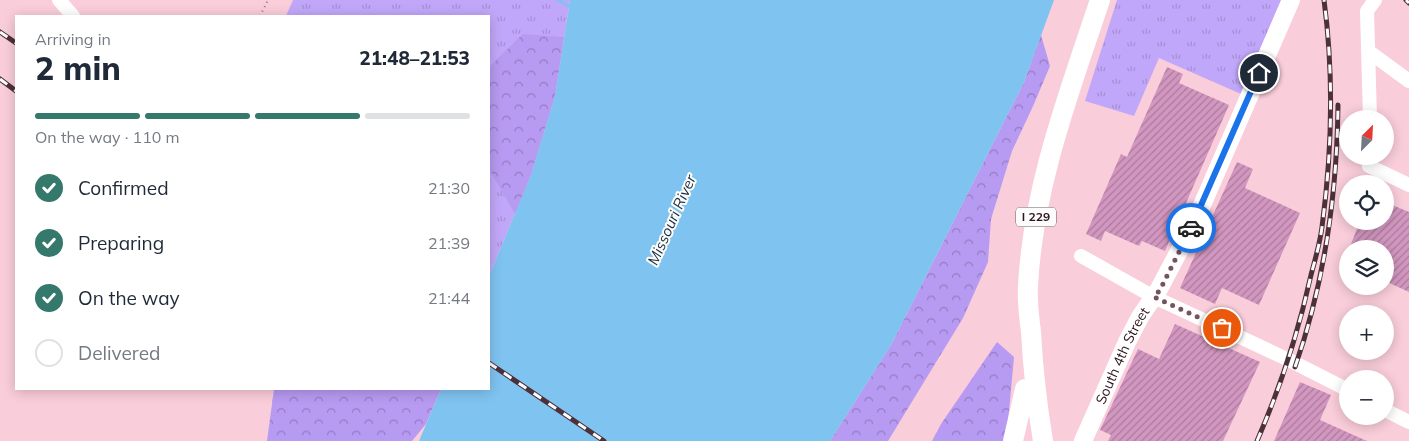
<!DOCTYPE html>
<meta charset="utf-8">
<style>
:root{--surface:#fff;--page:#f6f6f7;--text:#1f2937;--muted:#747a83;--line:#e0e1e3;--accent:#35796c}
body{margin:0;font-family:Mulish,sans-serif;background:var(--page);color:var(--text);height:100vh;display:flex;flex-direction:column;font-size:19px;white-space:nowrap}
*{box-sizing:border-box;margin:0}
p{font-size:16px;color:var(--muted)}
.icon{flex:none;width:28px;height:28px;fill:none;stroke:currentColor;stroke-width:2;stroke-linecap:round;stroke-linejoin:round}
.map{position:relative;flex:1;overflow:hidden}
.side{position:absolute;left:15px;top:15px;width:475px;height:375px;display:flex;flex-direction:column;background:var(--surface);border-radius:0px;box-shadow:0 2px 12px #0003}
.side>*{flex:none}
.needle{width:32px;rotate:24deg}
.tools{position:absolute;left:1339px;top:110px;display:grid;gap:10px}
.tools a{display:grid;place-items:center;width:55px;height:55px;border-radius:50%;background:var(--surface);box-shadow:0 2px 12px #0003;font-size:25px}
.pin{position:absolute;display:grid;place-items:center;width:42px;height:42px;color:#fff;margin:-21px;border:2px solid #fff;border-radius:50%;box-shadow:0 1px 5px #0007}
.courier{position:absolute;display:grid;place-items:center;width:50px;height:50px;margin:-25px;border:4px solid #1a73e8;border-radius:50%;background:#fff;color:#222;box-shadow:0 1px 6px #0007}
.summary em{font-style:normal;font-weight:800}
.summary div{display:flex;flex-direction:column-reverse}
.summary{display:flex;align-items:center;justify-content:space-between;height:85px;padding:0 20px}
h1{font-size:32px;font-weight:800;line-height:38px}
.bar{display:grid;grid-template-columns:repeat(4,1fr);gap:8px 5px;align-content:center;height:60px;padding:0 20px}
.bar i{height:6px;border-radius:4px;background:var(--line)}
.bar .selected{background:var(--accent)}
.bar p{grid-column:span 4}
ol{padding:0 20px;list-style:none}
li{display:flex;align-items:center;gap:15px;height:55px}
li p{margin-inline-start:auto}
li .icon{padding:5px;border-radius:50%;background:var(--accent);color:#fff;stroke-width:4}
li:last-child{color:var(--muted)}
li i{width:28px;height:28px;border:2px solid var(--line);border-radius:50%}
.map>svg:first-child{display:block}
</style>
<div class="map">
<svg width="1409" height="441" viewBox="0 0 1409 441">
<defs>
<pattern id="grass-tufts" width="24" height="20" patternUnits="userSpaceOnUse" patternTransform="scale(1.25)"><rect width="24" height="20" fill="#c1a7f9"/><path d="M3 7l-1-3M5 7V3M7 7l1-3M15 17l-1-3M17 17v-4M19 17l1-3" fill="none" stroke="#a68fd5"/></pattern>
<pattern id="forest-crowns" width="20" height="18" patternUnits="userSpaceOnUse" patternTransform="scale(1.25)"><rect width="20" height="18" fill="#b79af1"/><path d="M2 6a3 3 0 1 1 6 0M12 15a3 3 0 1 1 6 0" fill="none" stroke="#957cc3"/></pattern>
<pattern id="building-hatch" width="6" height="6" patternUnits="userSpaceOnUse" patternTransform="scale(1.25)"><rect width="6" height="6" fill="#d297c0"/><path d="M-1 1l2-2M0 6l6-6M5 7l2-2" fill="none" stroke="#ab7a9b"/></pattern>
</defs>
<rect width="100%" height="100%" fill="#f9cdda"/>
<path fill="url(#grass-tufts)" d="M 293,0 L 570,0 L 555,96 L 531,175 L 489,276 L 489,16 L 286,16 Z
M 1117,0 L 1281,0 L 1241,94 L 1159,58 L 1134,116 L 1085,101 Z"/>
<path fill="url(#forest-crowns)" d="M 523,34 L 564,37 L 555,96 L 531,175 L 515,214 L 489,169 L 489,67 Z
M 1041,35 L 1050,66 L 1034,104 L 1012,151 L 991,219 L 988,262 L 963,318 L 888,441 L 830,441 L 891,345 L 1024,82 Z
M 997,342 L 1014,357 L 1007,433 L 1005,441 L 932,441 L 941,424 Z
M 274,389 L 441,389 L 426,424 L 412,441 L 267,441 Z"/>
<path fill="#7fc3f0" d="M 570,0 L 1054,0 L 1024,82 L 891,345 L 830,441 L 419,441 L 441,389 L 489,389 L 489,276 L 531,175 L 555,96 Z"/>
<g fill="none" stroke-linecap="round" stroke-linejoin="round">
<path stroke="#7fc3f0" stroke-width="3" d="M 558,0 L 571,7"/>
</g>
<path fill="url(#building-hatch)" d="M 1167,67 L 1183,74 L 1179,83 L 1229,105 L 1165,251 L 1142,241 L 1139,246 L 1105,231 L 1101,241 L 1086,234 L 1121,154 L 1127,157 Z
M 1237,162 L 1253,169 L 1245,188 L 1300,213 L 1259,305 L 1222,288 L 1215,304 L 1180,288 Z
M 1385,202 L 1409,212 L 1409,292 L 1385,281 L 1385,249 L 1349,249 L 1360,221 L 1385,221 Z
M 1175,324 L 1260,362 L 1223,441 L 1108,441 L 1111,435 L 1100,430 L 1138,349 L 1159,359 Z
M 1300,382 L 1331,395 L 1320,420 L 1367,441 L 1274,441 Z"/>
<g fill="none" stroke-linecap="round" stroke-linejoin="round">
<path stroke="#92707b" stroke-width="2" stroke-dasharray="1 4" stroke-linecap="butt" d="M 260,16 L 268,0"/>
<path stroke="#fff" stroke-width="14" d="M 59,0 L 73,16
M 1368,51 L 1409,81
M 1370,119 L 1367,11 L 1375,0
M 1369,156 L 1369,166 L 1409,185
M 1081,256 L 1154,297 L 1289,360 L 1348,390
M 1385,410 L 1409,422"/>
<path stroke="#fff" stroke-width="18" id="s1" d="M 1083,441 L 1127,342 L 1140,317 L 1159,289 L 1196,219 L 1291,0"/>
<path stroke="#fff" stroke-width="20" d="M 1013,441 L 1025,389
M 1043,441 C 1037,405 1033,368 1031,332 C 1029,317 1027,301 1028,286 C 1033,187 1069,93 1100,0"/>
<defs>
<path id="rail" d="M 1406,0 L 1409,3
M 0,32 L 16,43
M 0,79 L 16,91
M 489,363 L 604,441
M 1295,367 C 1325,281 1337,195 1338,105
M 1257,441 C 1281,386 1298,334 1311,275 C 1315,260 1320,243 1322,227 C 1332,152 1334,75 1324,0"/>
</defs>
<use href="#rail" stroke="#4c303a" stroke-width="5"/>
<use href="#rail" stroke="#fcfcfc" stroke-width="3" stroke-dasharray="9" stroke-linecap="butt"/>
</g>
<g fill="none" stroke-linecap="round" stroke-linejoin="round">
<path stroke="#74555f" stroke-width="5" stroke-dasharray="0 9" d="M 1191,228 L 1160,290 L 1154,297 L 1222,328"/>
<path stroke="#1a73e8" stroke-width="6" d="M 1191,228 L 1259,73"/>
</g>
<g text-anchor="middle" stroke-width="4" stroke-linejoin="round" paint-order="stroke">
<rect fill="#fcfcfc" stroke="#6b5a60" stroke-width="1" x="1016" y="207.5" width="40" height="19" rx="4"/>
<g font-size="12" font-weight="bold" fill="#2d141d">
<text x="1036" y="221">I 229</text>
</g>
<g font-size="14" fill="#2d141d" stroke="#fcfcfc">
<text dy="5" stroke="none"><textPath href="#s1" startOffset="94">South 4th Street</textPath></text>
</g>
<g font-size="15" font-style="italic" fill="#172c3a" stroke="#fcfcfc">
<text transform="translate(672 220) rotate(-66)" y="5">Missouri River</text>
</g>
</g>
</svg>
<div class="tools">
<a><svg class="needle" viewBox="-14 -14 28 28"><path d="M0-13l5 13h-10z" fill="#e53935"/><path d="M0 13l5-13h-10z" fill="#747a83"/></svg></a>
<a><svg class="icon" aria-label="locate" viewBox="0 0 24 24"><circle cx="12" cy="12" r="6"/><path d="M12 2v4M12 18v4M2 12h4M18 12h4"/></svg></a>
<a><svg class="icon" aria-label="layers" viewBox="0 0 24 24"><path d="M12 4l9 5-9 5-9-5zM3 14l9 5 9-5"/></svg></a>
<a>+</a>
<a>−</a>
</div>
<div class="pin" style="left:1222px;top:328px;background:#ea580c"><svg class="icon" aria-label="bag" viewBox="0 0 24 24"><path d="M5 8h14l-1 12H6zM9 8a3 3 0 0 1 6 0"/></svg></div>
<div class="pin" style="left:1259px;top:73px;background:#1f2937"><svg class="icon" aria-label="home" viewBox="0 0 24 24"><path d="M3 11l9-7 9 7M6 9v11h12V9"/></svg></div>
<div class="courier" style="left:1191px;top:228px"><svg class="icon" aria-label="car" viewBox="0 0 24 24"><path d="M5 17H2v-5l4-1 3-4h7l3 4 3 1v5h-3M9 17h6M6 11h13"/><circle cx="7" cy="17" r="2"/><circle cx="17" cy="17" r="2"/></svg></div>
<section class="side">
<div class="summary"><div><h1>2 min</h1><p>Arriving in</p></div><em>21:48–21:53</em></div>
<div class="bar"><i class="selected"></i><i class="selected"></i><i class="selected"></i><i></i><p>On the way · 110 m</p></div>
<ol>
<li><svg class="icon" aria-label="check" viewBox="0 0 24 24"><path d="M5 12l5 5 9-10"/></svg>Confirmed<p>21:30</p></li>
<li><svg class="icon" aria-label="check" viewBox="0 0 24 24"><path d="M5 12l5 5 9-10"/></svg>Preparing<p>21:39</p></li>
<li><svg class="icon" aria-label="check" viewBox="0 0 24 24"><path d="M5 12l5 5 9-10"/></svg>On the way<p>21:44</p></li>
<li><i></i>Delivered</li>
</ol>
</section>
</div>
